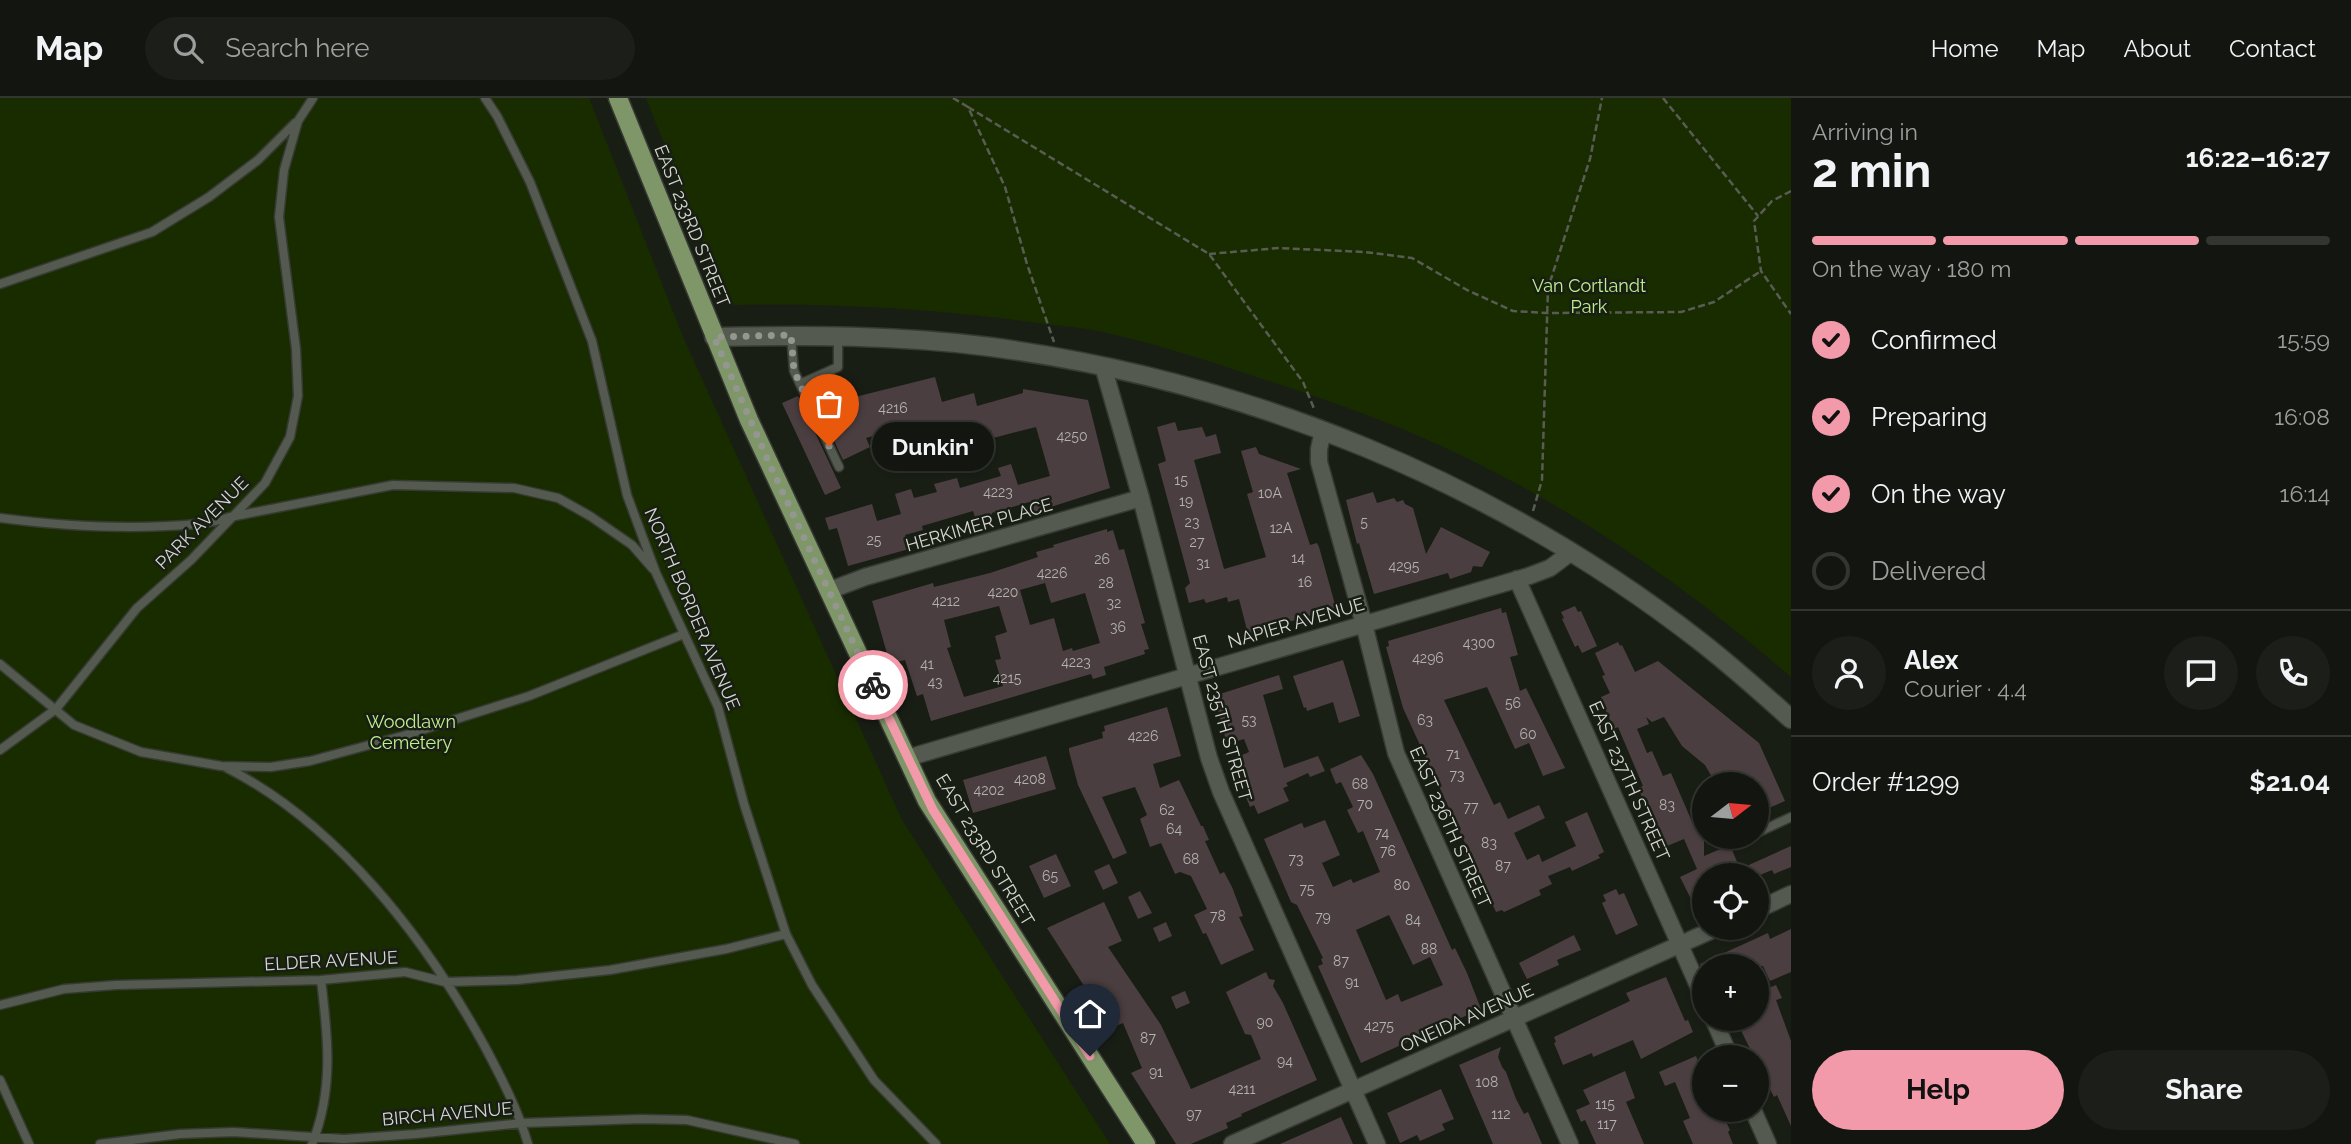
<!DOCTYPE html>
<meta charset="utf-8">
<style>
:root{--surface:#131610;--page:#1c1f19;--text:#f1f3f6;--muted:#9d9f9f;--line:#323530;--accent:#f39aaa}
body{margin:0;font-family:Raleway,sans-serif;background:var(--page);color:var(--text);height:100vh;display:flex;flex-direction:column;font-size:26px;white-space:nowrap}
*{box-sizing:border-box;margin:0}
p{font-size:23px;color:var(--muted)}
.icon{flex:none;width:38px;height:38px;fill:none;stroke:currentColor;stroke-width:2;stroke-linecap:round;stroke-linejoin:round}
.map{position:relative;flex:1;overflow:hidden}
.panel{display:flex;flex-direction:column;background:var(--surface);width:560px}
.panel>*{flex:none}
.needle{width:46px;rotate:74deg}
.fabs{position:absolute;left:1692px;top:674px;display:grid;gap:14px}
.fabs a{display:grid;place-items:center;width:77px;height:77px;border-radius:50%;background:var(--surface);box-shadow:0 2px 5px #0004,0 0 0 2px var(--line);font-size:35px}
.pin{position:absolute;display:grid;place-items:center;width:60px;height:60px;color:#fff;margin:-72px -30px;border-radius:50% 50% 50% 0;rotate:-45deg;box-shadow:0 0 7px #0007}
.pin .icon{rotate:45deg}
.courier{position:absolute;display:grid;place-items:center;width:70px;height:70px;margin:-35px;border:5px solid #f39aaa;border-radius:50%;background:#fff;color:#222;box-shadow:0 2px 9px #0007}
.bubble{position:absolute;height:49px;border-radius:24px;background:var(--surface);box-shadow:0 2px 5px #0004,0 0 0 2px var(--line);font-size:23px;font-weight:700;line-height:49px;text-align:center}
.summary em{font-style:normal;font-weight:700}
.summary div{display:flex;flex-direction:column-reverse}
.summary{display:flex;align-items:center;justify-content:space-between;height:119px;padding:0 21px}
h1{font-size:46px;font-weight:700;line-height:52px}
.bar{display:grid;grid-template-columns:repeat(4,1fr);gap:10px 7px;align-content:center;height:84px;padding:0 21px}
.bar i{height:9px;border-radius:5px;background:var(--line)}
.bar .active{background:var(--accent)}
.bar p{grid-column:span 4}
.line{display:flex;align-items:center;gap:18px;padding:0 21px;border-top:2px solid var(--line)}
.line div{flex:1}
.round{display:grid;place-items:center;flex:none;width:74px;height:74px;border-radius:37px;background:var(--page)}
ol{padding:0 21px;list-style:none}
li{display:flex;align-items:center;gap:21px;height:77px}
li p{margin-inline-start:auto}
li .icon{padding:7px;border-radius:50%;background:var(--accent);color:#111;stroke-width:4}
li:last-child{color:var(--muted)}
li i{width:38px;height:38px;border:4px solid var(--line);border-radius:50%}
.action{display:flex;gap:14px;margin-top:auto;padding:14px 21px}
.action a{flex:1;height:80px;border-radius:42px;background:var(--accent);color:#111;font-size:28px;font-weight:700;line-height:80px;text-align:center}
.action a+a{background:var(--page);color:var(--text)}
header{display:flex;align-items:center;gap:42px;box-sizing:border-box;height:98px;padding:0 35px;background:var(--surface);border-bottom:2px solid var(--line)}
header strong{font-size:33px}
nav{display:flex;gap:38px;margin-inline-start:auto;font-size:24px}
.search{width:490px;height:63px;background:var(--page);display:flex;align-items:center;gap:18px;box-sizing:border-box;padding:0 24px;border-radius:38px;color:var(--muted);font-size:26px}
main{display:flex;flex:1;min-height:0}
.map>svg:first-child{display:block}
</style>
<header>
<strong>Map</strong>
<div class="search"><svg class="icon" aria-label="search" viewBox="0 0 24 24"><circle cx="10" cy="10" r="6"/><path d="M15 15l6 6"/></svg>Search here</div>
<nav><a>Home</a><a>Map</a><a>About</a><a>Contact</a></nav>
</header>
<main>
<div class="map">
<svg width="1791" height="1046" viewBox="0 0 1791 1046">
<rect width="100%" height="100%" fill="#191e15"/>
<path fill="#192c00" d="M 0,0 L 589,0 L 683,239 L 902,722 L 1110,1046 L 0,1046 Z
M 646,0 L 1791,0 L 1791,579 C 1679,481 1549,393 1412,335 C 1360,313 1307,295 1254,278 C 1203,261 1150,244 1098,233 C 1073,228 1048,227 1023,223 C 925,210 827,205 728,207 Z"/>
<path fill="#4b3e40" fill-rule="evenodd" d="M 935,279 L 942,304 L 974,295 L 977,308 L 1023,295 L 1023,291 L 1088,302 L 1110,390 L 1032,415 L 1029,404 L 1006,411 L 1002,420 L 993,414 L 989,421 L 985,422 L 975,419 L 973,413 L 922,428 L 923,432 L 905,437 L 909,451 L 848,468 L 837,430 L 829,432 L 825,420 L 872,406 L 877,423 L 901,416 L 895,396 L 911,391 L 914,400 L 937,394 L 934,386 L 957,380 L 960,390 L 1001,378 L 998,370 L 1011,366 L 1018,387 L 1050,378 L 1036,329 L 993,340 L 991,332 L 952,343 L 954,349 L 940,353 L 933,328 L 914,334 L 912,327 L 866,340 L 870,349 L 843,362 L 819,310 L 846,298 L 847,301 Z
M 798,298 L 841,390 L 825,397 L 782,305 Z
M 1175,324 L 1178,333 L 1202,329 L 1206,339 L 1216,336 L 1221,355 L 1194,362 L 1224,471 L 1266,459 L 1247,396 L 1253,394 L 1241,353 L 1256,349 L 1259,356 L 1301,371 L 1287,375 L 1310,447 L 1317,445 L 1319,449 L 1336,510 L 1248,536 L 1239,501 L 1228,504 L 1227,499 L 1206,505 L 1204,501 L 1189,505 L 1185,490 L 1190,485 L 1158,366 L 1166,363 L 1157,329 Z
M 1373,394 L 1377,405 L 1394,400 L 1397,404 L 1403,402 L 1405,406 L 1413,410 L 1426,456 L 1441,429 L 1490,454 L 1482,469 L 1473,468 L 1471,474 L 1450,481 L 1448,475 L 1374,496 L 1359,445 L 1357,446 L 1346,402 Z
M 1107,431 L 1107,434 L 1113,432 L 1119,452 L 1124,451 L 1145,525 L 1141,526 L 1149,551 L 1144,552 L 1145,556 L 1104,569 L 1106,577 L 1093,581 L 1091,576 L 931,623 L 923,596 L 917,598 L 905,562 L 890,566 L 872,503 L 933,485 L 934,489 L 990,475 L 1038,459 L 1036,454 L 1054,449 L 1053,447 ZM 1045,485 L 1051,505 L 1085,495 L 1100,545 L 1073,553 L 1072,550 L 1063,553 L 1054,520 L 1030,527 L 1020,492 ZM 999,508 L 1007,534 L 995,538 L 1001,561 L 995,562 L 1003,588 L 964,599 L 947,550 L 951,549 L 944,522 Z
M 1575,508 L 1578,514 L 1581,513 L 1597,548 L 1582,555 L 1578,547 L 1575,549 L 1562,521 L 1564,520 L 1561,514 Z
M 1501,510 L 1502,515 L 1506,514 L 1518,557 L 1510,559 L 1520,593 L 1526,590 L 1565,670 L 1543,678 L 1529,645 L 1515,651 L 1487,589 L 1444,602 L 1494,707 L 1500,704 L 1508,721 L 1539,707 L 1545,720 L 1514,735 L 1527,762 L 1539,756 L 1542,764 L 1576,748 L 1565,724 L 1587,714 L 1604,754 L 1598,757 L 1600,760 L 1572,773 L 1570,769 L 1548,778 L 1552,786 L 1539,792 L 1541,797 L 1504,814 L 1502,812 L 1496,814 L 1472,762 L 1468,763 L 1462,749 L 1466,747 L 1403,610 L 1386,549 L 1389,548 L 1388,543 Z
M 1618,544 L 1620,548 L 1622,547 L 1635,574 L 1658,563 L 1759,645 L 1785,703 L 1757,715 L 1757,686 L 1716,686 L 1705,667 L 1682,648 L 1664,619 L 1652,624 L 1646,619 L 1649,626 L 1637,631 L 1647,655 L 1652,653 L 1663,678 L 1671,675 L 1693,726 L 1704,721 L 1704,758 L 1730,747 L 1740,771 L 1791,748 L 1791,769 L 1774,776 L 1772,772 L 1760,777 L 1704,777 L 1703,825 L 1680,779 L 1697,771 L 1684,741 L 1667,748 L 1655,720 L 1653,717 L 1650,718 L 1638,690 L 1643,688 L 1618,629 L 1614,631 L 1603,606 L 1601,599 L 1610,595 L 1602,578 L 1605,577 L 1595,555 Z
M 1343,562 L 1360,618 L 1339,625 L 1333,604 L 1307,613 L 1306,609 L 1304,610 L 1293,578 Z
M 1279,577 L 1283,591 L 1263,597 L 1284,670 L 1318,658 L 1325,673 L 1310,679 L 1308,675 L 1286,685 L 1288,688 L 1283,690 L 1289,703 L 1258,716 L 1254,707 L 1250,709 L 1245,697 L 1251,695 L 1240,658 L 1249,654 L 1244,641 L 1227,646 L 1214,598 Z
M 1167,609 L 1181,658 L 1153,666 L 1160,690 L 1179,682 L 1201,728 L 1203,728 L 1209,742 L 1205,743 L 1220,776 L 1224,774 L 1232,789 L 1243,818 L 1239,819 L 1254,852 L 1221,867 L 1206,835 L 1203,836 L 1194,817 L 1207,811 L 1191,778 L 1180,774 L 1175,776 L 1161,745 L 1150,749 L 1140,721 L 1147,717 L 1135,689 L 1102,699 L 1127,755 L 1113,761 L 1078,687 L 1069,653 L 1069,650 L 1103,640 L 1102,634 L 1105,633 L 1104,628 Z
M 1361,657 L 1373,676 L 1452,852 L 1455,850 L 1467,875 L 1481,911 L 1361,965 L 1318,868 L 1323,866 L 1321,861 L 1323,860 L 1297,807 L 1291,804 L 1264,741 L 1299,726 L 1302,725 L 1304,730 L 1325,722 L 1340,757 L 1322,765 L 1333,789 L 1351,781 L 1353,785 L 1380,774 L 1363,733 L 1358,735 L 1347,712 L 1353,709 L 1341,684 L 1336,686 L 1330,671 ZM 1389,817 L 1413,867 L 1430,859 L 1443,887 L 1401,904 L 1398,896 L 1386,902 L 1356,832 Z
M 1046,658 L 1056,691 L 973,715 L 963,682 Z
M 1056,756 L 1071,788 L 1044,800 L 1029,768 Z
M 1109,766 L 1118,785 L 1103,792 L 1094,773 Z
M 1616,791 L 1619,797 L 1624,795 L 1638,827 L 1616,837 L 1602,805 L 1606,803 L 1603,797 Z
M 1140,793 L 1152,815 L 1138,821 L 1128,799 Z
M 1104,804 L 1122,843 L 1108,849 L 1161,927 L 1191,991 L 1261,961 L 1251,937 L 1245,936 L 1226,894 L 1266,874 L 1269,881 L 1275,882 L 1273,888 L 1283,905 L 1317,982 L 1241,1016 L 1242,1018 L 1226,1025 L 1228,1030 L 1191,1046 L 1176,1046 L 1131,975 L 1142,970 L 1123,925 L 1111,930 L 1047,830 Z
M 1166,824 L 1172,838 L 1159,844 L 1153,830 Z
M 1791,831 L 1791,874 L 1770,883 L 1763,868 L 1701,868 L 1700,866 L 1768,835 L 1770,841 Z
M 1574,837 L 1581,852 L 1557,862 L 1559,867 L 1527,881 L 1519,865 Z
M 1666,879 L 1685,923 L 1688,922 L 1693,934 L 1641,961 L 1633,942 L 1593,959 L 1592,955 L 1563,967 L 1554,945 L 1556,944 L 1554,939 L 1630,903 L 1626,895 Z
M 1776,887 L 1782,900 L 1776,902 L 1791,943 L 1791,1028 L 1777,997 L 1774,999 L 1757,966 L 1757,959 L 1754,959 L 1735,920 L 1757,920 L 1757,912 L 1765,908 L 1759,894 Z
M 1185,893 L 1190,905 L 1176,911 L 1171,899 Z
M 1501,949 L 1498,959 L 1502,969 L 1506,974 L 1516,1001 L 1524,1016 L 1528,1014 L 1542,1046 L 1493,1046 L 1459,967 Z
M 1696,958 L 1704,978 L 1704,1012 L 1718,1012 L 1720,1016 L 1722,1015 L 1730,1032 L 1728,1034 L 1733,1046 L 1693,1046 L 1683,1023 L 1690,1020 L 1675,984 L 1665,988 L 1659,974 Z
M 1625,973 L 1635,1000 L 1626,1004 L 1644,1046 L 1596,1046 L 1585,1022 L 1581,1024 L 1576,1012 L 1590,1006 L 1583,992 Z
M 1441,991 L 1454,1021 L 1442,1026 L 1445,1032 L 1420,1043 L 1417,1037 L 1400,1045 L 1387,1015 Z
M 1341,1019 L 1353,1046 L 1280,1046 L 1321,1028 Z"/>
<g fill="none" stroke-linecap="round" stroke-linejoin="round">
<defs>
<path id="service" d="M 485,0 L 497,18 L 530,84 L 592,243 L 627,397 L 656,475 L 718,609 L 744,706 L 786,836 L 812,887 L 874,982 L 936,1046
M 0,186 L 152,134 L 209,99 L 258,62 L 295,25
M 791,237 L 794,273 L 839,369
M 800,286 L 838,269 L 838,237
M 0,420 C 55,427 111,431 167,428 C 189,427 209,426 230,419 L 393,387 L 514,390 L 558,400 L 590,418 L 632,447 L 653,471
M 0,566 L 74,627 L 141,654 L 221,668 L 271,669 L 310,663 L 406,637 L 529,598 L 684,536
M 0,652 L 56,611 L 137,510 L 191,462 L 265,385 L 290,339 L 298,298 L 296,251 L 279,119 L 284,72 L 298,23 L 313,0
M 225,669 C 337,725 426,841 485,949 C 502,981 518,1012 528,1046
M 1757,735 L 1791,719
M 0,907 L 64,891 L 116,887 L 321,882 L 405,874 L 445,884 L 517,882 L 610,872 L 726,851 L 786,836
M 0,982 L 29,1046
M 100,1046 L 180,1036 L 234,1034 L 344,1041 L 416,1036 L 522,1025 L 642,1021 L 687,1022 L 795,1046
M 312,1046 C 334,992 328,938 321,882"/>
<path id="minor" d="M 1103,268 L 1141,400 L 1209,660 L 1221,694 L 1377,1046
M 1323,333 L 1319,351 L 1319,364 L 1364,526 L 1396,655 L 1570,1046
M 1517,481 L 1704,901
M 828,493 L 865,479 L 1141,400
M 907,660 L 1529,478 L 1550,470 L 1570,455
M 1757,812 L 1791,796
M 1713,920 L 1730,959
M 1753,1012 L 1768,1046
M 1232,1046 L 1717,830"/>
<path id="tertiary" d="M 714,239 C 807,237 899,237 991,249 C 1248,283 1497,385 1701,544 C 1733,569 1762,595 1791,621"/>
<path id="primary" d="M 618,0 L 749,322 L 927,703 L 1146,1046"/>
</defs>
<use href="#service" stroke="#373a34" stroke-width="11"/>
<use href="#minor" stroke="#373a34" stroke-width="19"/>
<use href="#tertiary" stroke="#373a34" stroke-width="21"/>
<use href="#primary" stroke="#373a34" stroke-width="21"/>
<path stroke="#585c54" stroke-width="2.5" stroke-dasharray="7 3.5" stroke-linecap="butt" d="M 953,0 L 968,9 L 1005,89 L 1027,166 L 1054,244
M 1663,0 L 1758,118
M 968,9 L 1209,156 L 1303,284 L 1315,313
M 1791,93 L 1772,103 L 1754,123 L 1761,173 L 1791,216
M 1209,156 L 1279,150 L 1365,154 L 1412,160 L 1467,192 L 1513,213 L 1547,215 L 1681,214 L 1714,204 L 1761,173
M 1533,413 L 1542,382 L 1548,190 L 1590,61 L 1602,0"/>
<use href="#service" stroke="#545a4f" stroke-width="8"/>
<use href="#minor" stroke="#545a4f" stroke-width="16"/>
<use href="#tertiary" stroke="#545a4f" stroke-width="18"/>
<use href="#primary" stroke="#7f9668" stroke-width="18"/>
</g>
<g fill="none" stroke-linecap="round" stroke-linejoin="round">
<path stroke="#939790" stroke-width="7" stroke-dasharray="0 12.6" d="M 829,348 L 794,273 L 791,237 L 714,239 L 770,367 L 873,587"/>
<path stroke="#f39aaa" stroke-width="9" d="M 873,587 L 933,712 L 1090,958"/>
</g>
<g text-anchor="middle" stroke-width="5" stroke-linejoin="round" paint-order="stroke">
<g font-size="14" fill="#b2b2ae">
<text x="893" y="315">4216</text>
<text x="1072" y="343">4250</text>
<text x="1181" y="387">15</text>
<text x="998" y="399">4223</text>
<text x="1270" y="400">10A</text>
<text x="1186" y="408">19</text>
<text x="1192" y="429">23</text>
<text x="1364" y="429">5</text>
<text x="1281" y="435">12A</text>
<text x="874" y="447">25</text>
<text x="1197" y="449">27</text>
<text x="1298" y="465">14</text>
<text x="1102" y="466">26</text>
<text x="1203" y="470">31</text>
<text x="1404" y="473">4295</text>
<text x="1052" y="480">4226</text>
<text x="1305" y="489">16</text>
<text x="1106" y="490">28</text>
<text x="1003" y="499">4220</text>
<text x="946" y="508">4212</text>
<text x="1114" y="510">32</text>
<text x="1118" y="534">36</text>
<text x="1479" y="550">4300</text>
<text x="1428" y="565">4296</text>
<text x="1076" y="569">4223</text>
<text x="927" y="571">41</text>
<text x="1007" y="585">4215</text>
<text x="935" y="589">43</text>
<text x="1513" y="610">56</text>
<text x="1249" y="627">53</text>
<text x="1425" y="627">63</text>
<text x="1528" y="641">60</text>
<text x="1143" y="643">4226</text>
<text x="1453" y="661">71</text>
<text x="1457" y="682">73</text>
<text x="1030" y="686">4208</text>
<text x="1360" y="691">68</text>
<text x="989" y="697">4202</text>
<text x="1365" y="711">70</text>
<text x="1667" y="712">83</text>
<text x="1471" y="714">77</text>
<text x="1167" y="717">62</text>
<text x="1174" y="736">64</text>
<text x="1382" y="740">74</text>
<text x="1489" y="750">83</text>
<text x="1388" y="758">76</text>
<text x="1191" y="766">68</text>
<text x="1296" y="766">73</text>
<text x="1503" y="773">87</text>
<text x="1050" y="783">65</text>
<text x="1402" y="792">80</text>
<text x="1307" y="796">75</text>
<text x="1218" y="823">78</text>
<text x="1323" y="824">79</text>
<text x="1413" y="827">84</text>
<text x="1429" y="856">88</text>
<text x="1341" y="868">87</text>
<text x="1352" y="889">91</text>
<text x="1265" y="929">90</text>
<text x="1379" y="933">4275</text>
<text x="1148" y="945">87</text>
<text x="1285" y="968">94</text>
<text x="1156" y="979">91</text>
<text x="1487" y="989">108</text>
<text x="1242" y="996">4211</text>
<text x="1605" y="1011">115</text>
<text x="1194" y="1021">97</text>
<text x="1501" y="1021">112</text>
<text x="1607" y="1031">117</text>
</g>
<g font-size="18" fill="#d5d8d2" stroke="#191e15">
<text transform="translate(692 128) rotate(68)" y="6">EAST 233RD STREET</text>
<text transform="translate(202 425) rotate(-45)" y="6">PARK AVENUE</text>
<text transform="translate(979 427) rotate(-16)" y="6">HERKIMER PLACE</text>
<text transform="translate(692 511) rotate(67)" y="6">NORTH BORDER AVENUE</text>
<text transform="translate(1296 525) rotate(-16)" y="6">NAPIER AVENUE</text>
<text transform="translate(1222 620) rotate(74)" y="6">EAST 235TH STREET</text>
<text transform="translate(1629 683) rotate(66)" y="6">EAST 237TH STREET</text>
<text transform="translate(1450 729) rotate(66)" y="6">EAST 236TH STREET</text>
<text transform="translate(985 752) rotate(59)" y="6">EAST 233RD STREET</text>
<text transform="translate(331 863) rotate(-3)" y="6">ELDER AVENUE</text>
<text transform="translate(1467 920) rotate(-24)" y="6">ONEIDA AVENUE</text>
<text transform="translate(447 1016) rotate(-5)" y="6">BIRCH AVENUE</text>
</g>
<g font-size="18" fill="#bef08c" stroke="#191e15">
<text x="1589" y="194">Van Cortlandt<tspan x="1589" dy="21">Park</tspan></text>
<text x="411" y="630">Woodlawn<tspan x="411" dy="21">Cemetery</tspan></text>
</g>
</g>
</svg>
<div class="fabs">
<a><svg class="needle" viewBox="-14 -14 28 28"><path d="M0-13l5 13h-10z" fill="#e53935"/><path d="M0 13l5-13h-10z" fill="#9d9f9f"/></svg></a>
<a><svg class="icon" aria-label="locate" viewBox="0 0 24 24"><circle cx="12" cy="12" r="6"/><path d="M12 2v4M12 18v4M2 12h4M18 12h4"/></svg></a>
<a>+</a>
<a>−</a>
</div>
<div class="pin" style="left:829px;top:348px;background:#ea580c"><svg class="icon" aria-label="bag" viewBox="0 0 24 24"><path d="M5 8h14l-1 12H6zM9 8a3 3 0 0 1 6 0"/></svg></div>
<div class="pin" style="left:1090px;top:958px;background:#1f2937"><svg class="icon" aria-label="home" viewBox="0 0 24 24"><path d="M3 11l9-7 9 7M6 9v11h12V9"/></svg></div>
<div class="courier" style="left:873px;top:587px"><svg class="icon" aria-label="bike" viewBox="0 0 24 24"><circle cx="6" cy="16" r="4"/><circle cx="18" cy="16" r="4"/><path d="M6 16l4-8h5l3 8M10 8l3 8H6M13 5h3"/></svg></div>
<div class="bubble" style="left:872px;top:324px;width:122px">Dunkin'</div>
</div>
<section class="panel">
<div class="summary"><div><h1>2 min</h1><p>Arriving in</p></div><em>16:22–16:27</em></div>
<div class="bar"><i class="active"></i><i class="active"></i><i class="active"></i><i></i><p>On the way · 180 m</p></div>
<ol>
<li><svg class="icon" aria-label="check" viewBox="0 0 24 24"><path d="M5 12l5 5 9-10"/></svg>Confirmed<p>15:59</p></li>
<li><svg class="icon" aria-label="check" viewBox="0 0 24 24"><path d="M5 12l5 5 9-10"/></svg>Preparing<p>16:08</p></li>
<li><svg class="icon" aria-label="check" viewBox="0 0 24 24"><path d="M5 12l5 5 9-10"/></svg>On the way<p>16:14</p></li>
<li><i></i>Delivered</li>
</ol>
<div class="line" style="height:126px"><a class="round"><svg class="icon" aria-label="person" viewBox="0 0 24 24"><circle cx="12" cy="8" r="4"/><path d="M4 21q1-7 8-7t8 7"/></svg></a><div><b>Alex</b><p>Courier · 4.4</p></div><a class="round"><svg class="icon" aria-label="chat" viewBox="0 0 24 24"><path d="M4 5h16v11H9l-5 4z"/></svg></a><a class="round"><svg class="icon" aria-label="phone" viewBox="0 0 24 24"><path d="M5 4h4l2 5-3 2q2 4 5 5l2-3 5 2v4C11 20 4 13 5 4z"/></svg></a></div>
<div class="line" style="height:91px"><div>Order #1299</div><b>$21.04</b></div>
<div class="action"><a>Help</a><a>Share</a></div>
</section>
</main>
